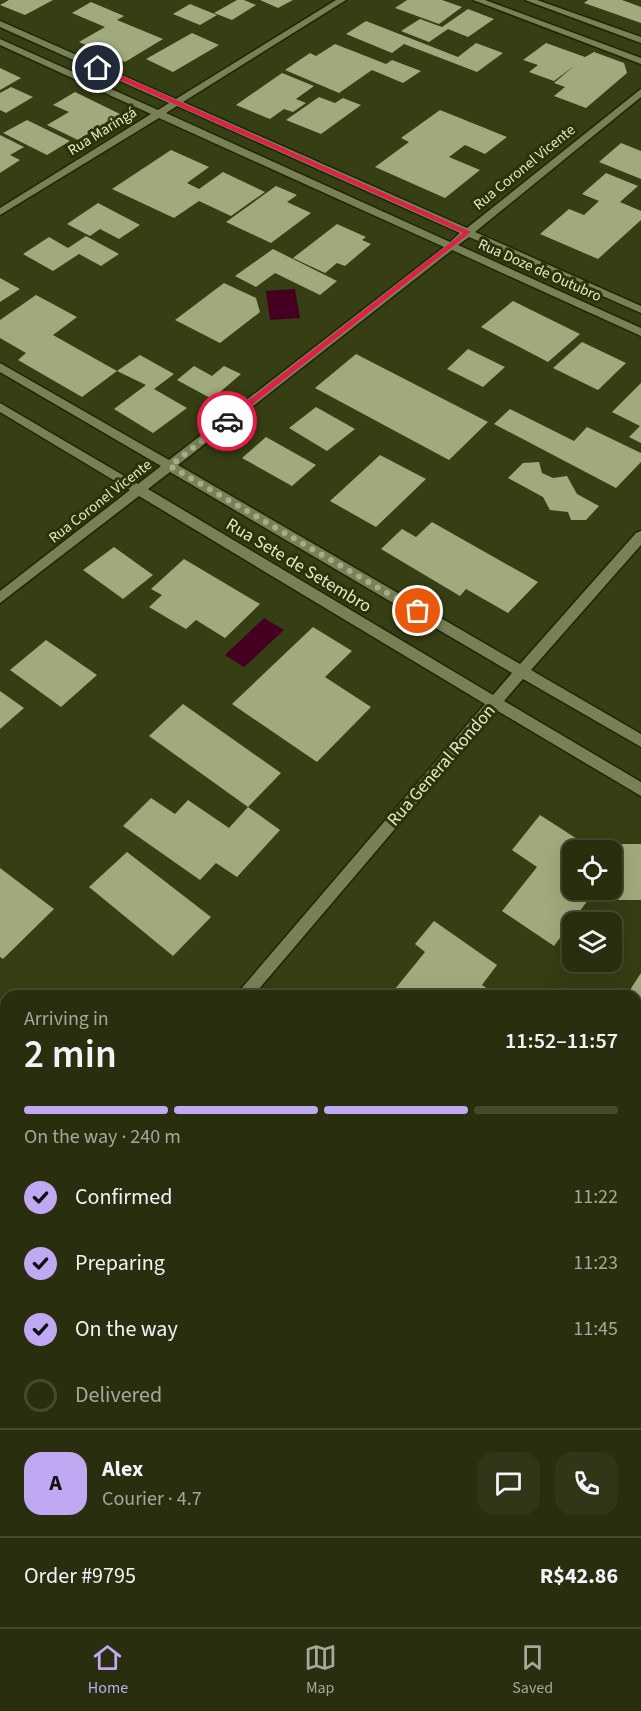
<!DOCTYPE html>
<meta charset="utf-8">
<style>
:root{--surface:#282e0e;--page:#303617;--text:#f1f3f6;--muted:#a5a89e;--line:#444a2e;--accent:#c0a8f3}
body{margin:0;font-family:"Source Sans 3",sans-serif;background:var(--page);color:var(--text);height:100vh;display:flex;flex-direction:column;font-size:22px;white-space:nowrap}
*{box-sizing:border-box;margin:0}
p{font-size:20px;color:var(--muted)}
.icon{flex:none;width:33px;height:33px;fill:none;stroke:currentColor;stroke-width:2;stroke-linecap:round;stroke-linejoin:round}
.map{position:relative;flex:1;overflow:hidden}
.drawer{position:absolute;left:0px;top:990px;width:642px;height:638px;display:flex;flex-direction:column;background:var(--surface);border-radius:18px 18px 0 0;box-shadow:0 6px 24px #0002,0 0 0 2px var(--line)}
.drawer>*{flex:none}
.tools{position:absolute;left:562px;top:840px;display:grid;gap:12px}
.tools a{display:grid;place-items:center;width:60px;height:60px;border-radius:12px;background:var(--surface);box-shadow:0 6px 24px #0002,0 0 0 2px var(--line);font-size:30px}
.pin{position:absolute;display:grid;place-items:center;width:51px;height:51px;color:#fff;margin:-26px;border:3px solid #fff;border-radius:50%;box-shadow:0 2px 6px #0007}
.courier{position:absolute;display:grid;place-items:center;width:60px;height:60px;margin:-30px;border:4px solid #e11d48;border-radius:50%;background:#fff;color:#222;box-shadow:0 2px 8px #0007}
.headline em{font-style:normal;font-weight:600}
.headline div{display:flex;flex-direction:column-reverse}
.headline{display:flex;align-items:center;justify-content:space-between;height:102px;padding:0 24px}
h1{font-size:39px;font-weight:600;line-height:45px}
.bar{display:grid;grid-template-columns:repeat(4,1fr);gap:9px 6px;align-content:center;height:72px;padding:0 24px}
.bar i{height:8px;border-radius:4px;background:var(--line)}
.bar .selected{background:var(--accent)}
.bar p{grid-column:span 4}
.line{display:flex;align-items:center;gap:15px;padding:0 24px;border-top:2px solid var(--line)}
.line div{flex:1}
.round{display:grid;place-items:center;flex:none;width:63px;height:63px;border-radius:18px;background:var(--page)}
ol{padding:0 24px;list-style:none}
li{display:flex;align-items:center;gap:18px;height:66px}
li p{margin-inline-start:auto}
li .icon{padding:6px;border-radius:50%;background:var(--accent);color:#111;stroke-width:4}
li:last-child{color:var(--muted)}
li i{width:33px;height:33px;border:3px solid var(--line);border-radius:50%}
.dock{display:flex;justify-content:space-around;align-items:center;height:84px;border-top:2px solid var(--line);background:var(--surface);font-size:16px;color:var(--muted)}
.dock a{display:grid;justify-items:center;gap:3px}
.dock .selected{color:var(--accent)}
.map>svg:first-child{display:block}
</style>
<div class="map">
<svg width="641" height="1627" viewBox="0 0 641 1627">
<rect width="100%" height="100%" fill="#363e13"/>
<path fill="#450021" d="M 295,289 L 300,318 L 270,320 L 266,291 Z
M 264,618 L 284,630 L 244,667 L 225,655 Z"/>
<path fill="#a0aa7c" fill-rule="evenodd" d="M 9,0 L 53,0 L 25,15 L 0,5 Z
M 237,0 L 244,0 L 256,5 L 232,20 L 214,13 Z
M 260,0 L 293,0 L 278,8 Z
M 407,0 L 442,0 L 462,7 L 439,24 L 395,8 Z
M 588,0 L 622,0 L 641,7 L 641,23 L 584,3 Z
M 91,2 L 124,16 L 117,20 L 163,39 L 125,62 L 79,42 L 105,27 L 72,13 Z
M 190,4 L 217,15 L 200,25 L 173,14 Z
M 468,9 L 494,19 L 468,37 L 448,29 L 429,42 L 401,31 L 420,19 L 442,27 Z
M 366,21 L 458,57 L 476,43 L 503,53 L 477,72 L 404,44 L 392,53 L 346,34 Z
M 192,33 L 219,45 L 173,72 L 146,59 Z
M 546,43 L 585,57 L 594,52 L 624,63 L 627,73 L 586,108 L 554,96 L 565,87 L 554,83 L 574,66 L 554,81 L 529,72 L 538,65 L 523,60 Z
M 335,44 L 386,64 L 392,60 L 421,71 L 403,83 L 372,70 L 339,93 L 285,70 L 310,53 L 316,56 Z
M 0,68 L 21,78 L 0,90 Z
M 282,73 L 314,86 L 296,99 L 306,103 L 293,112 L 284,109 L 270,119 L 236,105 Z
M 11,87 L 33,97 L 6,113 L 0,110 L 0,93 Z
M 75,92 L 120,114 L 78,140 L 47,125 L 69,112 L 53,105 Z
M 319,97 L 335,103 L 343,98 L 361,105 L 321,134 L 286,120 Z
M 440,110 L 507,137 L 485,154 L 465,145 L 449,157 L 480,170 L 445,198 L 375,167 L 409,142 L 401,138 Z
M 27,120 L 70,141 L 47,155 L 3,133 Z
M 0,135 L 24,147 L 10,155 L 20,160 L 0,173 Z
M 621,143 L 641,151 L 641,179 L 599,162 Z
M 171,150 L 209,167 L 187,183 L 199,189 L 223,172 L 265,192 L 231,216 L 199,201 L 174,218 L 112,189 Z
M 606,173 L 638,186 L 620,202 L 641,211 L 641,220 L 598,259 L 540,234 L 569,209 L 584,215 L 599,201 L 582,194 Z
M 276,186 L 297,195 L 287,202 L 311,213 L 271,243 L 226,222 Z
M 98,203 L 140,225 L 119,239 L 100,229 L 90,236 L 67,224 Z
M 337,224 L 366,237 L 362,240 L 371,244 L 345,266 L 337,263 L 325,273 L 293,258 Z
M 86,236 L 119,254 L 101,266 L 79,254 L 53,271 L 23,254 L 49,237 L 68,248 Z
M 273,249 L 337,281 L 320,295 L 275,273 L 256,287 L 235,276 Z
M 0,278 L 20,289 L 0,302 Z
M 224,283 L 256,298 L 260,312 L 220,343 L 175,320 Z
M 36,295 L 77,317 L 45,341 L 53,335 L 117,371 L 82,397 L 18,360 L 26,353 L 0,338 L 0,320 Z
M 513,301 L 580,334 L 548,362 L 481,327 Z
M 582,342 L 626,363 L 598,390 L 553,368 Z
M 468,349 L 505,367 L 483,387 L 447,369 Z
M 356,354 L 488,422 L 449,460 L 315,388 Z
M 140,355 L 174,374 L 154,389 L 187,408 L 153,433 L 114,409 L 146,385 L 117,371 Z
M 194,366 L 212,376 L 224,366 L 241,374 L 212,399 L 177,380 Z
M 641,383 L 641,443 L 629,437 L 640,426 L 612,412 Z
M 316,407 L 355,429 L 327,451 L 289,428 Z
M 510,409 L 574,441 L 587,427 L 641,453 L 641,462 L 616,488 L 494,424 Z
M 266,437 L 316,465 L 292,486 L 242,458 Z
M 380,455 L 426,479 L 376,527 L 330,501 Z
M 539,462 L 542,473 L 553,478 L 567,476 L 577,494 L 599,506 L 586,520 L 571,520 L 568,512 L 550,510 L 543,497 L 508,478 L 523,463 Z
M 432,522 L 538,582 L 508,613 L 466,589 L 460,596 L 381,549 L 402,529 L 416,537 Z
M 114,547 L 153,575 L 123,599 L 83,570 Z
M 184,559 L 260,604 L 225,638 L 196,620 L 186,629 L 149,607 L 162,595 L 151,589 Z
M 313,627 L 352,651 L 325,677 L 371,707 L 317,762 L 232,704 Z
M 46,640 L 97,675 L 61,707 L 10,670 Z
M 0,691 L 24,708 L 0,729 Z
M 183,704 L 281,773 L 248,807 L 149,736 Z
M 151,798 L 175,814 L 188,800 L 229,828 L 248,807 L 280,830 L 237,877 L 216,863 L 200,880 L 123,826 Z
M 540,815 L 585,844 L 641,844 L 641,900 L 588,900 L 554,946 L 502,911 L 537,867 L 512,850 ZM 573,850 L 612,850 L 612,890 L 573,890 Z
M 127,852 L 211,917 L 173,956 L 89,887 Z
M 0,868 L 54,909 L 3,959 L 0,957 Z
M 434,921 L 497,965 L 482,985 L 498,996 L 391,994 L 425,952 L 415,944 Z
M 641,973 L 641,1039 L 636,1036 L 636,996 L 626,996 Z
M 636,1180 L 641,1183 L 641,1260 L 636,1256 Z
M 641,1374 L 641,1518 L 636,1514 L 636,1382 Z"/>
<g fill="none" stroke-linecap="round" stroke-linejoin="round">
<defs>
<path id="street" d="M 336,0 L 346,0 L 183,102 L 467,228 L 641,89 L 641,97 L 475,232 L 641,306 L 641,313 L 469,237 L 458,245 L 641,328 L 641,336 L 452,250 L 178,465 L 520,664 L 636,533 L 641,531 L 641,545 L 531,670 L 641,734 L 641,747 L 523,679 L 504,701 L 641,782 L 641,796 L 496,710 L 253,996 L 235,996 L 485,704 L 139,496 L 0,603 L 0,591 L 130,490 L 0,412 L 0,403 L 138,484 L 161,466 L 0,372 L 0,363 L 169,460 L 444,247 L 159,118 L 0,215 L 0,208 L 151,114 L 0,45 L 0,39 L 158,110 L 169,103 L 0,27 L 0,21 L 176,99 ZM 177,106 L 460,233 L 450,242 L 166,113 ZM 170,472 L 512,673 L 493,695 L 148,489 Z
M 473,0 L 485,0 L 641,58 L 641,64 Z
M 525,0 L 537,0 L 641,37 L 641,43 Z
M 6,1262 L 6,1285 L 0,1287 L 0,1264 Z"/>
<path id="primary" d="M 0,1033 L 6,1035 L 6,1054 L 0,1052 Z
M 0,1134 L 6,1137 L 6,1157 L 0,1154 Z
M 636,1579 L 641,1582 L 641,1605 L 636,1603 Z
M 541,1622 L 566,1622 L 569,1627 L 543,1627 Z"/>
</defs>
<use href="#street" stroke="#1e2404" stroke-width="3"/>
<use href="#primary" stroke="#1e2404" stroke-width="3"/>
<use href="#street" fill="#778155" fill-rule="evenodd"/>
<use href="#primary" fill="#9c8db4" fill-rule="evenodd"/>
</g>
<path fill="#e11d48" d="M 96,66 L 100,66 L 471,232 L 230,422 L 225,422 L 225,419 L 463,233 L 96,69 Z"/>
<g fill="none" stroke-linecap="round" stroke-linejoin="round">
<path stroke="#a5ac8e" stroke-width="6" stroke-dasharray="0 10.8" d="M 227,421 L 170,466 L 418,611"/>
</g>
<g text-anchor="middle" stroke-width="6" stroke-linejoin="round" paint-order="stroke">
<g font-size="15" fill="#e1e7d0" stroke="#2c3307">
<text transform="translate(102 131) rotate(-32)" y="5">Rua Maringá</text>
<text transform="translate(524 167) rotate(-39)" y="5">Rua Coronel Vicente</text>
<text transform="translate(540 270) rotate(24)" y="5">Rua Doze de Outubro</text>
<text transform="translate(100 501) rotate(-38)" y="5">Rua Coronel Vicente</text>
</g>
<g font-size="18" fill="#e1e7d0" stroke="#2c3307">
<text transform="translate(299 565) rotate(31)" y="6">Rua Sete de Setembro</text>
<text transform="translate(441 765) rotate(-49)" y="6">Rua General Rondon</text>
</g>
</g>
</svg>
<div class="tools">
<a><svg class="icon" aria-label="locate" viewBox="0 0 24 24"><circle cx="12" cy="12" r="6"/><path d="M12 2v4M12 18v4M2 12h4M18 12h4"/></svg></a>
<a><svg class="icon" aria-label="layers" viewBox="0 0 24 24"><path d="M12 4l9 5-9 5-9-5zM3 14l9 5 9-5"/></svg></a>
</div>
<div class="pin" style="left:418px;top:611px;background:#ea580c"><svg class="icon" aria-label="bag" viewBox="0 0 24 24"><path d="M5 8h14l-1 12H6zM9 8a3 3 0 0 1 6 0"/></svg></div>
<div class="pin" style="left:98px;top:68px;background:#1f2937"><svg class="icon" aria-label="home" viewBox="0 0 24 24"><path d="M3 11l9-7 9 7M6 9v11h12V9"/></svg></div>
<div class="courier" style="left:227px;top:421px"><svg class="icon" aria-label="car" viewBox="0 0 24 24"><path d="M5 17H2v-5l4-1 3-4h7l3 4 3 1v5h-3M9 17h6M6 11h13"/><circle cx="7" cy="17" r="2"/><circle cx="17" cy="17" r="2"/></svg></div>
<section class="drawer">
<div class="headline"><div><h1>2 min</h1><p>Arriving in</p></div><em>11:52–11:57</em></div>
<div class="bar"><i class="selected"></i><i class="selected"></i><i class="selected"></i><i></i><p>On the way · 240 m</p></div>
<ol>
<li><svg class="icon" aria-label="check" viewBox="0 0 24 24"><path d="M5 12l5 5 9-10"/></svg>Confirmed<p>11:22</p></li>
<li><svg class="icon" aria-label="check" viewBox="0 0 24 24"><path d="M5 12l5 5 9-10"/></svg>Preparing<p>11:23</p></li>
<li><svg class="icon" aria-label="check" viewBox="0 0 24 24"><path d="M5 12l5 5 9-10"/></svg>On the way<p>11:45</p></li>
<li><i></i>Delivered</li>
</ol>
<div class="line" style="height:108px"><b class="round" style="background:var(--accent);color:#111">A</b><div><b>Alex</b><p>Courier · 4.7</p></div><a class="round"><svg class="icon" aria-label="chat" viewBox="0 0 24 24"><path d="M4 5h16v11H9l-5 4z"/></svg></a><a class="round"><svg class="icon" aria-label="phone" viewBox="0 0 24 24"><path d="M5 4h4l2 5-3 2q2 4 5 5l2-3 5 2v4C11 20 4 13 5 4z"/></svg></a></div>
<div class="line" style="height:78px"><div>Order #9795</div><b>R$42.86</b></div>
</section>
</div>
<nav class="dock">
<a class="selected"><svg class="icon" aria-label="home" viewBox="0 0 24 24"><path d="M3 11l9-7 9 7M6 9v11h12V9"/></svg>Home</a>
<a><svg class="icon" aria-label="map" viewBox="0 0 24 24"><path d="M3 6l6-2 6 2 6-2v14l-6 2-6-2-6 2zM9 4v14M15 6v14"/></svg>Map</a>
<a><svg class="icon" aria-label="saved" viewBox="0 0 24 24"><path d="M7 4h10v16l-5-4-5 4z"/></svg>Saved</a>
</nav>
